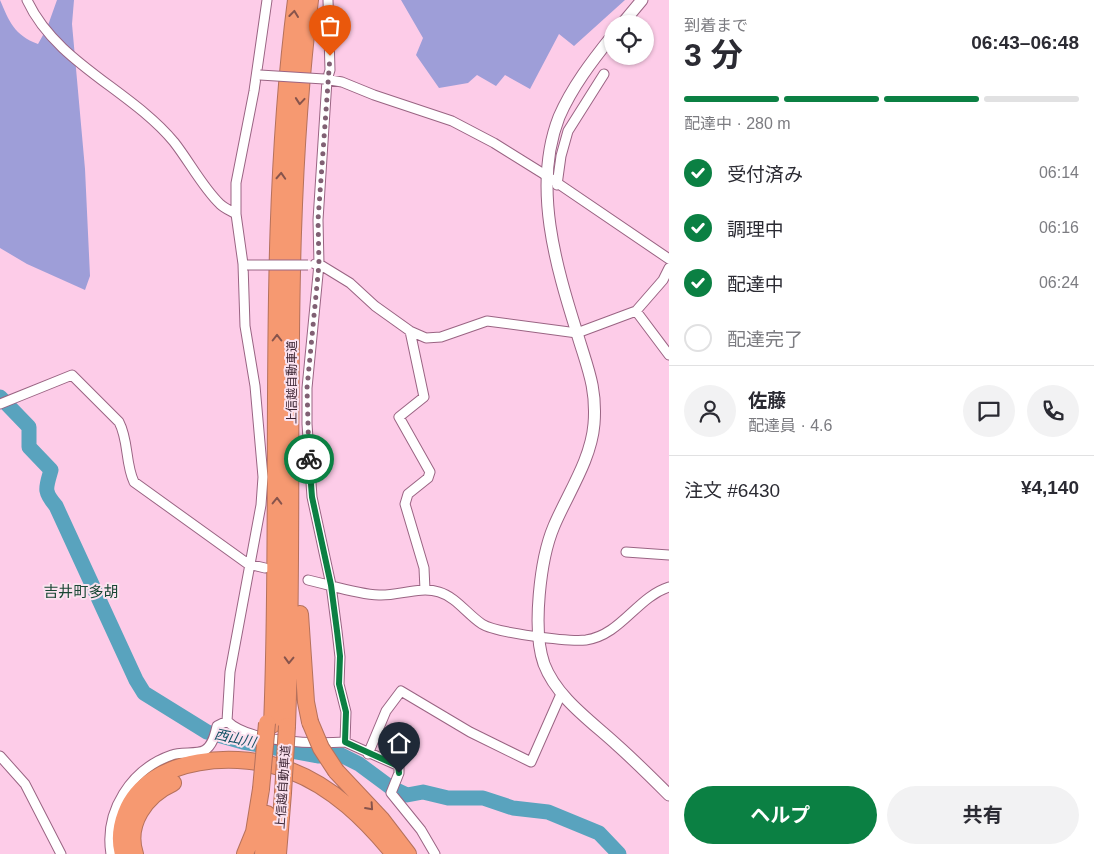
<!DOCTYPE html>
<html lang="ja">
<meta charset="utf-8">
<style>
:root{--surface:#fff;--page:#f2f2f3;--text:#2b2b33;--muted:#7c7c81;--line:#e1e1e2;--accent:#0b8043}
body{margin:0;font-family:Helvetica,"Noto Sans JP",sans-serif;background:var(--page);color:var(--text);height:100vh;display:flex;flex-direction:column;font-size:19px;white-space:nowrap}
*{box-sizing:border-box;margin:0}
p{font-size:16px;color:var(--muted)}
.icon{flex:none;width:28px;height:28px;fill:none;stroke:currentColor;stroke-width:2;stroke-linecap:round;stroke-linejoin:round}
.map{position:relative;flex:1;overflow:hidden}
.panel{display:flex;flex-direction:column;background:var(--surface);width:425px}
.panel>*{flex:none}
.controls{position:absolute;left:604px;top:15px;display:grid;gap:10px}
.controls a{display:grid;place-items:center;width:50px;height:50px;border-radius:50%;background:var(--surface);box-shadow:0 1px 4px #0004;font-size:25px}
.pin{position:absolute;display:grid;place-items:center;width:42px;height:42px;color:#fff;margin:-51px -21px;border-radius:50% 50% 50% 0;rotate:-45deg;box-shadow:0 0 5px #0007}
.pin .icon{rotate:45deg}
.courier{position:absolute;display:grid;place-items:center;width:50px;height:50px;margin:-25px;border:4px solid #0b8043;border-radius:50%;background:#fff;color:#222;box-shadow:0 1px 6px #0007}
.overview em{font-style:normal;font-weight:700}
.overview div{display:flex;flex-direction:column-reverse}
.overview{display:flex;align-items:center;justify-content:space-between;height:85px;padding:0 15px}
h1{font-size:32px;font-weight:700;line-height:38px}
.bar{display:grid;grid-template-columns:repeat(4,1fr);gap:8px 5px;align-content:center;height:60px;padding:0 15px}
.bar i{height:6px;border-radius:4px;background:var(--line)}
.bar .current{background:var(--accent)}
.bar p{grid-column:span 4}
.line{display:flex;align-items:center;gap:12px;padding:0 15px;border-top:1px solid var(--line)}
.line div{flex:1}
.round{display:grid;place-items:center;flex:none;width:52px;height:52px;border-radius:26px;background:var(--page)}
ol{padding:0 15px;list-style:none}
li{display:flex;align-items:center;gap:15px;height:55px}
li p{margin-inline-start:auto}
li .icon{padding:5px;border-radius:50%;background:var(--accent);color:#fff;stroke-width:4}
li:last-child{color:var(--muted)}
li i{width:28px;height:28px;border:2px solid var(--line);border-radius:50%}
.button{display:flex;gap:10px;margin-top:auto;padding:10px 15px}
.button a{flex:1;height:58px;border-radius:30px;background:var(--accent);color:#fff;font-size:20px;font-weight:700;line-height:58px;text-align:center}
.button a+a{background:var(--page);color:var(--text)}
main{display:flex;flex:1;min-height:0}
.map>svg:first-child{display:block}
</style>
<main>
<div class="map">
<svg width="669" height="854" viewBox="0 0 669 854">
<rect width="100%" height="100%" fill="#fdcce8"/>
<path fill="#9e9ed8" d="M 0,0 C 9,21 14,35 38,44 L 47,28 L 57,0 L 74,0 L 72,24 L 85,169 L 90,276 L 85,290 L 27,264 L 0,248 Z
M 401,0 L 625,0 L 574,46 L 559,34 L 530,89 L 505,75 L 496,86 L 477,75 L 468,83 L 439,88 L 416,55 L 423,38 Z"/>
<g fill="none" stroke-linecap="round" stroke-linejoin="round">
<path stroke="#59a3be" stroke-width="15" d="M 0,397 L 29,427 L 29,447 L 51,470 C 46,488 43,491 56,506 L 136,680 L 144,693 L 207,732 L 243,742 L 319,756 L 341,755 L 359,764 L 390,787 L 407,795 L 423,792 L 448,798 L 483,798 L 513,808 L 548,812 L 599,833 L 619,854"/>
<defs>
<path id="minor" d="M 27,0 C 56,63 131,90 174,142 C 189,161 203,188 220,204 C 224,208 231,211 236,214
M 328,0 L 330,70 L 327,80 L 318,220 L 319,264 L 307,388 L 307,424 L 312,497 L 331,585 L 337,631 L 340,657 L 339,684 L 346,712 L 345,742 L 399,766 L 399,773 L 391,793 L 421,830 L 435,854
M 324,79 L 342,82 L 374,95 L 452,121 L 494,143 L 547,176 L 669,259
M 557,185 L 561,156 L 568,131 L 604,74
M 315,264 L 319,264 L 350,283 L 375,306 L 410,331 L 426,338 L 441,337 L 487,321 L 577,333 L 636,311 L 663,280 L 669,268
M 636,311 L 669,355
M 410,331 L 424,397 L 399,417 L 430,472 L 428,478 L 408,494 L 405,504 L 424,568 L 425,590
M 0,404 L 72,375 L 119,422 C 129,441 125,463 134,482 L 248,564 L 265,568
M 626,552 L 669,555
M 308,580 C 331,585 355,594 379,595 C 398,596 420,586 439,592 C 456,597 467,614 482,624 C 496,633 569,642 586,640 C 621,635 637,597 669,587
M 227,721 C 249,743 315,744 345,742
M 368,754 L 386,711 L 401,691 L 470,732 L 531,762 L 561,694
M 0,756 L 25,784 L 61,854
M 111,854 C 104,811 131,769 172,755 C 181,751 197,755 205,750 C 213,745 215,734 217,726 L 227,721 L 230,672 L 261,505 L 263,477 L 255,386 L 245,326 L 243,264 L 236,214 L 236,183 L 254,91 L 267,0"/>
<path id="tertiary" d="M 622,24 L 642,0
M 612,36 C 592,61 572,87 559,117 C 532,186 556,266 577,333 C 587,367 597,387 594,424 C 591,460 568,493 554,526 C 540,559 532,630 544,664 C 557,698 591,721 617,745 C 635,761 652,778 669,795"/>
<path id="motorway" d="M 300,614 L 306,702 L 310,722
M 272,725 C 282,483 265,240 296,0
M 287,726 C 296,484 280,241 310,0
M 336,771 L 382,820 L 408,854
M 123,854 C 119,840 121,826 126,813 C 149,754 242,751 291,771 C 333,787 366,820 394,854
M 135,854 C 125,824 146,795 173,783
M 245,854 L 254,832 L 261,789
M 263,854 L 267,814
M 278,854 L 283,793"/>
</defs>
<use href="#minor" stroke="#9a6483" stroke-width="11"/>
<use href="#tertiary" stroke="#9a6483" stroke-width="13"/>
<use href="#motorway" stroke="#b5715c" stroke-width="18"/>
<use href="#minor" stroke="#fff" stroke-width="9"/>
<use href="#tertiary" stroke="#fff" stroke-width="11"/>
<use href="#motorway" stroke="#f69971" stroke-width="16"/>
<defs>
<path id="minor-bridge" d="M 260,75 L 324,79
M 247,265 L 308,265"/>
<path id="motorway-bridge" d="M 310,722 L 321,748 L 336,771
M 261,789 L 267,723
M 283,793 L 287,726"/>
</defs>
<use href="#minor-bridge" stroke="#9a6483" stroke-width="11" stroke-linecap="butt"/>
<use href="#motorway-bridge" stroke="#b5715c" stroke-width="18" stroke-linecap="butt"/>
<use href="#minor-bridge" stroke="#fff" stroke-width="9"/>
<use href="#motorway-bridge" stroke="#f69971" stroke-width="16"/>
</g>
<defs><path id="oneway-chevron" d="M-2-3.5L2.5 0L-2 3.5" fill="none" stroke-width="1.6" stroke-linecap="round" stroke-linejoin="round" transform="scale(1.25)"/></defs>
<g stroke="#87544c">
<use href="#oneway-chevron" transform="translate(294 14) rotate(-83)"/>
<use href="#oneway-chevron" transform="translate(300 101) rotate(95)"/>
<use href="#oneway-chevron" transform="translate(281 176) rotate(-87)"/>
<use href="#oneway-chevron" transform="translate(277 338) rotate(-90)"/>
<use href="#oneway-chevron" transform="translate(277 501) rotate(-89)"/>
<use href="#oneway-chevron" transform="translate(289 660) rotate(92)"/>
<use href="#oneway-chevron" transform="translate(370 807) rotate(48)"/>
</g>
<g fill="none" stroke-linecap="round" stroke-linejoin="round">
<path stroke="#806073" stroke-width="5" stroke-dasharray="0 9" d="M 309,459 L 307,388 L 319,264 L 318,220 L 330,56"/>
<path stroke="#0b8043" stroke-width="6" d="M 309,459 L 312,497 L 331,585 L 337,631 L 340,656 L 339,684 L 346,712 L 345,742 L 398,766 L 399,773"/>
</g>
<g text-anchor="middle" stroke-width="4" stroke-linejoin="round" paint-order="stroke">
<g font-size="12" fill="#3d2634" stroke="#fbe2ef">
<text transform="translate(292 382) rotate(-90)" y="4">上信越自動車道</text>
<text transform="translate(283 787) rotate(-86)" y="4">上信越自動車道</text>
</g>
<g font-size="14" font-style="italic" fill="#155266" stroke="#fbe2ef">
<text transform="translate(235 738) rotate(12)" y="5">西山川</text>
</g>
<g font-size="15" fill="#194734" stroke="#fbe2ef">
<text x="81" y="597">吉井町多胡</text>
</g>
</g>
</svg>
<div class="controls">
<a><svg class="icon" aria-label="locate" viewBox="0 0 24 24"><circle cx="12" cy="12" r="6"/><path d="M12 2v4M12 18v4M2 12h4M18 12h4"/></svg></a>
</div>
<div class="pin" style="left:330px;top:56px;background:#ea580c"><svg class="icon" aria-label="bag" viewBox="0 0 24 24"><path d="M5 8h14l-1 12H6zM9 8a3 3 0 0 1 6 0"/></svg></div>
<div class="pin" style="left:399px;top:773px;background:#1f2937"><svg class="icon" aria-label="home" viewBox="0 0 24 24"><path d="M3 11l9-7 9 7M6 9v11h12V9"/></svg></div>
<div class="courier" style="left:309px;top:459px"><svg class="icon" aria-label="bike" viewBox="0 0 24 24"><circle cx="6" cy="16" r="4"/><circle cx="18" cy="16" r="4"/><path d="M6 16l4-8h5l3 8M10 8l3 8H6M13 5h3"/></svg></div>
</div>
<section class="panel">
<div class="overview"><div><h1>3 分</h1><p>到着まで</p></div><em>06:43–06:48</em></div>
<div class="bar"><i class="current"></i><i class="current"></i><i class="current"></i><i></i><p>配達中 · 280 m</p></div>
<ol>
<li><svg class="icon" aria-label="check" viewBox="0 0 24 24"><path d="M5 12l5 5 9-10"/></svg>受付済み<p>06:14</p></li>
<li><svg class="icon" aria-label="check" viewBox="0 0 24 24"><path d="M5 12l5 5 9-10"/></svg>調理中<p>06:16</p></li>
<li><svg class="icon" aria-label="check" viewBox="0 0 24 24"><path d="M5 12l5 5 9-10"/></svg>配達中<p>06:24</p></li>
<li><i></i>配達完了</li>
</ol>
<div class="line" style="height:90px"><a class="round"><svg class="icon" aria-label="person" viewBox="0 0 24 24"><circle cx="12" cy="8" r="4"/><path d="M4 21q1-7 8-7t8 7"/></svg></a><div><b>佐藤</b><p>配達員 · 4.6</p></div><a class="round"><svg class="icon" aria-label="chat" viewBox="0 0 24 24"><path d="M4 5h16v11H9l-5 4z"/></svg></a><a class="round"><svg class="icon" aria-label="phone" viewBox="0 0 24 24"><path d="M5 4h4l2 5-3 2q2 4 5 5l2-3 5 2v4C11 20 4 13 5 4z"/></svg></a></div>
<div class="line" style="height:65px"><div>注文 #6430</div><b>¥4,140</b></div>
<div class="button"><a>ヘルプ</a><a>共有</a></div>
</section>
</main>
